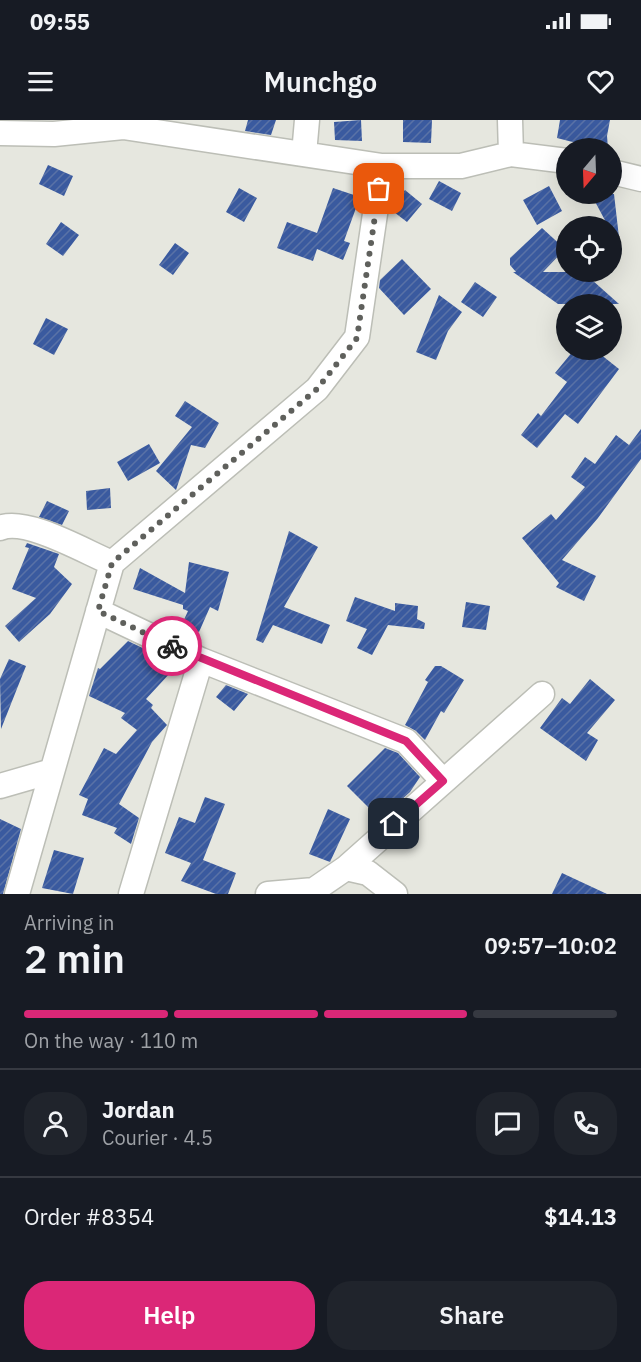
<!DOCTYPE html>
<meta charset="utf-8">
<style>
:root{--surface:#171b24;--page:#20242c;--text:#f1f3f6;--muted:#9ea1a6;--line:#363941;--accent:#db2777}
body{margin:0;font-family:"IBM Plex Sans",sans-serif;background:var(--page);color:var(--text);height:100vh;display:flex;flex-direction:column;font-size:22px;white-space:nowrap}
*{box-sizing:border-box;margin:0}
p{font-size:20px;color:var(--muted)}
.icon{flex:none;width:33px;height:33px;fill:none;stroke:currentColor;stroke-width:2;stroke-linecap:round;stroke-linejoin:round}
.map{position:relative;height:774px;overflow:hidden}
.side{display:flex;flex-direction:column;background:var(--surface);flex:1}
.side>*{flex:none}
.needle{width:39px;rotate:199deg}
.buttons{position:absolute;left:556px;top:18px;display:grid;gap:12px}
.buttons a{display:grid;place-items:center;width:66px;height:66px;border-radius:50%;background:var(--surface);box-shadow:0 6px 24px #0002;font-size:30px}
.pin{position:absolute;display:grid;place-items:center;width:51px;height:51px;color:#fff;margin:-26px;border-radius:12px;box-shadow:0 3px 9px #0006}
.courier{position:absolute;display:grid;place-items:center;width:60px;height:60px;margin:-30px;border:4px solid #db2777;border-radius:50%;background:#fff;color:#222;box-shadow:0 2px 8px #0007}
.headline em{font-style:normal;font-weight:600}
.headline div{display:flex;flex-direction:column-reverse}
.headline{display:flex;align-items:center;justify-content:space-between;height:102px;padding:0 24px}
h1{font-size:39px;font-weight:600;line-height:45px}
.bar{display:grid;grid-template-columns:repeat(4,1fr);gap:9px 6px;align-content:center;height:72px;padding:0 24px}
.bar i{height:8px;border-radius:4px;background:var(--line)}
.bar .on{background:var(--accent)}
.bar p{grid-column:span 4}
.line{display:flex;align-items:center;gap:15px;padding:0 24px;border-top:2px solid var(--line)}
.line div{flex:1}
.round{display:grid;place-items:center;flex:none;width:63px;height:63px;border-radius:24px;background:var(--page)}
.button{display:flex;gap:12px;margin-top:auto;padding:12px 24px}
.button a{flex:1;height:69px;border-radius:24px;background:var(--accent);color:#fff;font-size:24px;font-weight:600;line-height:69px;text-align:center}
.button a+a{background:var(--page);color:var(--text)}
.status{display:flex;justify-content:space-between;align-items:center;height:42px;padding:0 30px;background:var(--surface);direction:ltr}
.status svg{height:16px;fill:currentColor}
header{display:flex;justify-content:space-between;align-items:center;height:78px;padding:0 24px;background:var(--surface);font-size:27px;font-weight:600}
.map>svg:first-child{display:block}
</style>
<div class="status"><b>09:55</b><svg viewBox="0 0 49 12"><path d="M0 12V9h3v3zM5 12V6h3v6zM10 12V3h3v9zM15 12V0h3v12zM26 1h20v11H26zM47 4h2v5h-2z"/></svg></div>
<header><svg class="icon" aria-label="menu" viewBox="0 0 24 24"><path d="M4 6h16M4 12h16M4 18h16"/></svg>Munchgo<svg class="icon" aria-label="heart" viewBox="0 0 24 24"><path d="M12 20l-8-8c-3-5 5-10 8-4 3-6 11-1 8 4z"/></svg></header>
<div class="map">
<svg width="641" height="774" viewBox="0 0 641 774">
<defs>
<pattern id="building-hatch" width="6" height="6" patternUnits="userSpaceOnUse" patternTransform="scale(1.5)"><rect width="6" height="6" fill="#3a5a9f"/><path d="M-1 1l2-2M0 6l6-6M5 7l2-2" fill="none" stroke="#5a72a6"/></pattern>
</defs>
<rect width="100%" height="100%" fill="#e6e7df"/>
<path fill="url(#building-hatch)" d="M 248,0 L 276,0 L 271,15 L 245,11 Z
M 361,0 L 362,21 L 335,20 L 334,2 Z
M 403,0 L 432,0 L 431,23 L 403,22 Z
M 560,0 L 610,0 L 607,16 L 608,28 L 596,28 L 557,18 Z
M 48,45 L 73,56 L 64,76 L 39,64 Z
M 439,61 L 461,73 L 452,91 L 429,79 Z
M 549,66 L 562,91 L 537,105 L 523,80 Z
M 239,68 L 257,78 L 244,102 L 226,92 Z
M 333,68 L 360,77 L 344,121 L 350,123 L 343,140 L 317,129 L 313,141 L 277,128 L 287,102 L 317,113 Z
M 405,70 L 422,84 L 407,102 L 390,89 Z
M 591,74 L 614,74 L 620,126 L 612,113 L 612,106 L 608,106 Z
M 61,102 L 79,115 L 63,136 L 46,124 Z
M 542,108 L 565,129 L 543,152 L 583,152 L 619,184 L 558,184 L 513,152 L 516,152 L 510,145 L 510,138 Z
M 175,123 L 189,133 L 173,155 L 159,145 Z
M 402,139 L 431,169 L 404,195 L 379,168 L 380,160 Z
M 475,162 L 497,177 L 483,197 L 461,182 Z
M 439,175 L 462,192 L 448,211 L 436,240 L 416,232 Z
M 46,198 L 68,209 L 54,235 L 33,224 Z
M 574,230 L 587,238 L 595,230 L 619,249 L 578,304 L 565,294 L 537,328 L 521,315 L 538,293 L 541,296 L 567,262 L 555,253 Z
M 185,281 L 219,303 L 205,328 L 191,325 L 176,370 L 156,351 L 192,307 L 175,296 Z
M 641,309 L 641,339 L 598,398 L 562,440 L 596,456 L 584,481 L 556,467 L 559,463 L 522,418 L 551,394 L 556,400 L 585,367 L 571,357 L 585,337 L 595,344 L 616,315 L 629,325 Z
M 149,324 L 160,343 L 128,361 L 117,342 Z
M 110,368 L 111,388 L 87,390 L 86,371 Z
M 47,381 L 69,391 L 62,405 L 39,397 Z
M 289,411 L 318,427 L 284,487 L 330,505 L 322,524 L 273,505 L 263,523 L 256,520 Z
M 27,423 L 59,434 L 54,447 L 72,464 L 50,494 L 19,522 L 5,506 L 36,478 L 12,469 L 29,428 L 25,427 Z
M 189,442 L 229,452 L 218,491 L 210,487 L 199,512 L 182,504 L 188,491 L 183,489 L 183,485 L 133,469 L 140,448 L 185,473 Z
M 355,477 L 395,491 L 395,483 L 418,486 L 417,499 L 425,503 L 424,509 L 388,505 L 372,535 L 357,528 L 367,509 L 346,501 Z
M 466,482 L 490,486 L 486,510 L 462,507 Z
M 128,521 L 153,533 L 171,552 L 146,579 L 153,585 L 151,588 L 167,605 L 152,622 L 119,684 L 139,698 L 131,724 L 114,713 L 117,708 L 82,695 L 88,679 L 79,675 L 104,628 L 116,634 L 137,610 L 121,598 L 125,593 L 89,576 L 98,548 L 100,549 Z
M 9,539 L 26,546 L 1,609 L 0,559 Z
M 435,546 L 441,546 L 464,560 L 444,593 L 441,591 L 425,620 L 416,611 L 405,605 L 428,562 L 425,560 Z
M 590,559 L 615,580 L 587,613 L 598,620 L 586,641 L 540,608 L 562,578 L 570,584 Z
M 226,565 L 248,574 L 234,591 L 216,577 Z
M 385,628 L 398,633 L 420,657 L 410,672 L 380,699 L 347,666 Z
M 205,677 L 225,684 L 203,740 L 236,753 L 228,774 L 216,774 L 181,761 L 191,743 L 165,733 L 179,697 L 195,703 Z
M 328,689 L 350,699 L 330,742 L 309,734 Z
M 0,699 L 21,709 L 3,774 L 0,774 Z
M 54,730 L 84,738 L 73,774 L 42,768 Z
M 562,753 L 607,774 L 552,774 Z"/>
<g fill="none" stroke-linecap="round" stroke-linejoin="round">
<defs>
<path id="street" d="M 510,0 L 511,34
M 0,13 L 54,14 L 123,7 L 382,46 L 461,46 L 511,34 L 567,41
M 304,34 L 307,0
M 612,52 L 641,59
M 0,408 C 26,397 85,432 112,443 L 317,269 L 357,217 L 382,46
M 98,491 L 201,540 L 406,621 L 443,661
M 0,666 L 52,651
M 346,748 L 542,574
M 17,774 L 112,443
M 131,774 L 201,540
M 268,774 L 314,770 L 346,748 L 368,753 L 395,774"/>
</defs>
<use href="#street" stroke="#bcbeb6" stroke-width="27"/>
<use href="#street" stroke="#fff" stroke-width="24"/>
</g>
<g fill="none" stroke-linecap="round" stroke-linejoin="round">
<path stroke="#5f605c" stroke-width="6" stroke-dasharray="0 10.8" d="M 172,526 L 98,491 L 112,443 L 317,269 L 357,218 L 379,69"/>
<path stroke="#db2777" stroke-width="8" d="M 172,526 L 406,621 L 443,661 L 394,704"/>
</g>
</svg>
<div class="buttons">
<a><svg class="needle" viewBox="-14 -14 28 28"><path d="M0-13l5 13h-10z" fill="#e53935"/><path d="M0 13l5-13h-10z" fill="#9ea1a6"/></svg></a>
<a><svg class="icon" aria-label="locate" viewBox="0 0 24 24"><circle cx="12" cy="12" r="6"/><path d="M12 2v4M12 18v4M2 12h4M18 12h4"/></svg></a>
<a><svg class="icon" aria-label="layers" viewBox="0 0 24 24"><path d="M12 4l9 5-9 5-9-5zM3 14l9 5 9-5"/></svg></a>
</div>
<div class="pin" style="left:379px;top:69px;background:#ea580c"><svg class="icon" aria-label="bag" viewBox="0 0 24 24"><path d="M5 8h14l-1 12H6zM9 8a3 3 0 0 1 6 0"/></svg></div>
<div class="pin" style="left:394px;top:704px;background:#1f2937"><svg class="icon" aria-label="home" viewBox="0 0 24 24"><path d="M3 11l9-7 9 7M6 9v11h12V9"/></svg></div>
<div class="courier" style="left:172px;top:526px"><svg class="icon" aria-label="bike" viewBox="0 0 24 24"><circle cx="6" cy="16" r="4"/><circle cx="18" cy="16" r="4"/><path d="M6 16l4-8h5l3 8M10 8l3 8H6M13 5h3"/></svg></div>
</div>
<section class="side">
<div class="headline"><div><h1>2 min</h1><p>Arriving in</p></div><em>09:57–10:02</em></div>
<div class="bar"><i class="on"></i><i class="on"></i><i class="on"></i><i></i><p>On the way · 110 m</p></div>
<div class="line" style="height:108px"><a class="round"><svg class="icon" aria-label="person" viewBox="0 0 24 24"><circle cx="12" cy="8" r="4"/><path d="M4 21q1-7 8-7t8 7"/></svg></a><div><b>Jordan</b><p>Courier · 4.5</p></div><a class="round"><svg class="icon" aria-label="chat" viewBox="0 0 24 24"><path d="M4 5h16v11H9l-5 4z"/></svg></a><a class="round"><svg class="icon" aria-label="phone" viewBox="0 0 24 24"><path d="M5 4h4l2 5-3 2q2 4 5 5l2-3 5 2v4C11 20 4 13 5 4z"/></svg></a></div>
<div class="line" style="height:78px"><div>Order #8354</div><b>$14.13</b></div>
<div class="button"><a>Help</a><a>Share</a></div>
</section>
